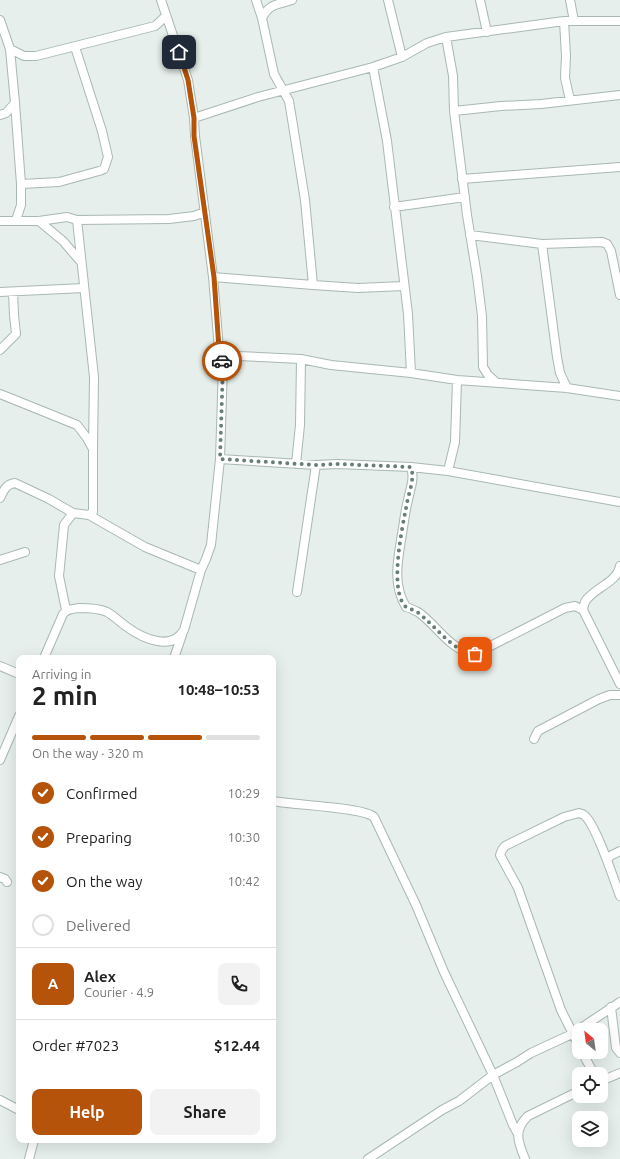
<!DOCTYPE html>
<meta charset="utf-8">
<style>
:root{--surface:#fff;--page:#f2f2f2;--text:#222;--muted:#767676;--line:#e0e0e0;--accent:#b45309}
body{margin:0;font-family:Ubuntu,sans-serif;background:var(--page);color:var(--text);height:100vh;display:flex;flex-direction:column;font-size:15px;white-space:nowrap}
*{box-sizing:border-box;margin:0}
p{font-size:13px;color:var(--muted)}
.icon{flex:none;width:22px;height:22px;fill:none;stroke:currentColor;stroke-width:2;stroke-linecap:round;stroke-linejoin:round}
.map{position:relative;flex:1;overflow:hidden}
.details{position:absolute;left:16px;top:655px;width:260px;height:488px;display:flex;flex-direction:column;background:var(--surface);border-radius:8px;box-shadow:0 4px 16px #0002}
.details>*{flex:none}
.needle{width:26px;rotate:331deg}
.buttons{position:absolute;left:572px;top:1023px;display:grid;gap:8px}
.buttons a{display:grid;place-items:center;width:36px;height:36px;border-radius:8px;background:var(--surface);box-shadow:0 4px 16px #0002;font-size:20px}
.pin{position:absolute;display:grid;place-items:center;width:34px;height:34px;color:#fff;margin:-17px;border-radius:8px;box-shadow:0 2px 6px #0006}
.courier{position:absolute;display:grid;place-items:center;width:40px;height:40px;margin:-20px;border:3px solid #b45309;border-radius:50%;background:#fff;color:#222;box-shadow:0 1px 5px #0007}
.overview em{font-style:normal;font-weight:700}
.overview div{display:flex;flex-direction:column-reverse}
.overview{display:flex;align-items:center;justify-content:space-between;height:68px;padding:0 16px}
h1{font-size:26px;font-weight:700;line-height:30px}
.bar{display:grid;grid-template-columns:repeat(4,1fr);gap:6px 4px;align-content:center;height:48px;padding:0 16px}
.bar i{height:5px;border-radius:3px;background:var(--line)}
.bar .active{background:var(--accent)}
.bar p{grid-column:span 4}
.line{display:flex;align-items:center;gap:10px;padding:0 16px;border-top:1px solid var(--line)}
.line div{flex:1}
.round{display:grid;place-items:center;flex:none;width:42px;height:42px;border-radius:8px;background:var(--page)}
ol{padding:0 16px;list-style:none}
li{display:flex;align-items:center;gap:12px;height:44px}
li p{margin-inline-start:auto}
li .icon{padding:4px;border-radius:50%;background:var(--accent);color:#fff;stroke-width:4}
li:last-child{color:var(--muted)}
li i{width:22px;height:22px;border:2px solid var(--line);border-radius:50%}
.primary-button{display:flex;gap:8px;margin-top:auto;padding:8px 16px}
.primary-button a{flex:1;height:46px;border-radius:8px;background:var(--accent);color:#fff;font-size:16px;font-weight:700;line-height:46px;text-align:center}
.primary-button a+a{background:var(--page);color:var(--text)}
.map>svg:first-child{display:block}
</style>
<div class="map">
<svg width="620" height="1159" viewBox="0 0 620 1159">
<rect width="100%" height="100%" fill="#e6efeb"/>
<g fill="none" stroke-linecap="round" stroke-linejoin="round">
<defs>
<path id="street" d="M 161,0 L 188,80 L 194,118 L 195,136 L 213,277 L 219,349 L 223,365
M 256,0 L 262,18 L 274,74 L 289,101 L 291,113 L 305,200 L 313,285 L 358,288 L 404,286
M 388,0 L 402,57
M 480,0 L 487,32
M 570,0 L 574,21
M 262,18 C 270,3 277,5 292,0
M 0,20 L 10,49 L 15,103 L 21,184 L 21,205 L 16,220
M 564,21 L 566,56 L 565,78 L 570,100
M 446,37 L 453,76 L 454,111 L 467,215 L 477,276 L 482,316 L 483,367 L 488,375 L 497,383
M 10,49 L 24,56 L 36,56 L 155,26 L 166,16
M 373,67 L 387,141 L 408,314 L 411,373
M 454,111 L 501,106 L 541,104 L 620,95
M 0,115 L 6,113 L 15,103
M 194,118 L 258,97 L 373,67 L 402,57 L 427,43 L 446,37 L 564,21 L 620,21
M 462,179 L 620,167
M 21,184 L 59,182 L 99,171 L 104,169 L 108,157 L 102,131 L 75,47
M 394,207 L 465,197
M 77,220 L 94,377 L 93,448
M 0,221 L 39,221 L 67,217 L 77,220 L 169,219 L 194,216 L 205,212
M 39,221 L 63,241 L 81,262
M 470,235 L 542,244 L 602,242 L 607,244 L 611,251 L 620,295
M 542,244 L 557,357 L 560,373 L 567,388
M 213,277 L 313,285
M 0,292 L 84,288
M 219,345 L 226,351 L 238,356
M 0,350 L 16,334 L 14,315 L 13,292
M 0,394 L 77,425 L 87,438 L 93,449 L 93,512 L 89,515 L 73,513 L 49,499 L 15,483 C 6,484 4,490 0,498
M 220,459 L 316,465 L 337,464 L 411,467 L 448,471 L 620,502
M 296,464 L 300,425 L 301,359
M 411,467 C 415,479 410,489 408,500 C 405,511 404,523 402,534 C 398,559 392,584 406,607 C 410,608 414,610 418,612 C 437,625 450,651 475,654 L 565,608 L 575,606 L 583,610 L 620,684
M 448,471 L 455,442 L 457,380
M 89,515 L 145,547 L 201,570
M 0,560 L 25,552
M 297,592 L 316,465
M 66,610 L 59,576 L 64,525 L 73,513
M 583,610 C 584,605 584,601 588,598 C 597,587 617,582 620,566
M 44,658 L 63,614 C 67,609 72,609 79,608 C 88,608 99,608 107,612 C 114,616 120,622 127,627 C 142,638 172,652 184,630 L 201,570 L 206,559 L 211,545 L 220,459 L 223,365 L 238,356 L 301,359 L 331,365 L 411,373 L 457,380 L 567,388 L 620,396
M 174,658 L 182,635
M 0,666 L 19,674
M 534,739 L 538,731 L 599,699 L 610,695 L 620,695
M 0,760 L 19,716
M 273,801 C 292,805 363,807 374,817 L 416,905 L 444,972 L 493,1075 L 513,1125 L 518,1134
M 607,860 L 610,856 L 620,851
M 0,877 L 5,879 L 7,882
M 611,1007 L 616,1048 L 620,1053
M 579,1046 L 561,1010 L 518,888 L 500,855 L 502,850 L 505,846 L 564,817 L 579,813 C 581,814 583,814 584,815 C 596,824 614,880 620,896
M 582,1052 L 594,1074
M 601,1081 L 620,1073
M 0,1100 L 19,1110
M 29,1159 L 34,1140
M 368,1159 L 442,1110 L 459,1101 L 493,1075 L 517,1062 L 531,1053 L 572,1034 L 620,1002
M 525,1159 C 518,1142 513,1130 528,1116 L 579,1091"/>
</defs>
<use href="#street" stroke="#a8b8b2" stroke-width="10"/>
<use href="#street" stroke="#fff" stroke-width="8"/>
</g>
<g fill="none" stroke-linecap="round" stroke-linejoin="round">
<path stroke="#687f78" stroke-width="4" stroke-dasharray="0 7.2" d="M 222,361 L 223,365 L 220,459 L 316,465 L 337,464 L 411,467 C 415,479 409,491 407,503 C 403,524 388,591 406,607 C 409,609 414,610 417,612 C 422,615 426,620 431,624 C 443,636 457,652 475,654"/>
<path stroke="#b45309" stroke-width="5" d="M 179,52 L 188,80 L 194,118 L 194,136 L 214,277 L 219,349 L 222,361"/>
</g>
</svg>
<div class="buttons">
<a><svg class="needle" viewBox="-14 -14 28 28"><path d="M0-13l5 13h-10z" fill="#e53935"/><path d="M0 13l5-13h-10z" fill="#767676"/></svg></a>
<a><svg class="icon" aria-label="locate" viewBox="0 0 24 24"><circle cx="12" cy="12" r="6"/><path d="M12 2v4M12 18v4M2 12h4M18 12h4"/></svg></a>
<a><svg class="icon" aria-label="layers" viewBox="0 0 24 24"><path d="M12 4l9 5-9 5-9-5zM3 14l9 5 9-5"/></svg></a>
</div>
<div class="pin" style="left:475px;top:654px;background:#ea580c"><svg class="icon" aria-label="bag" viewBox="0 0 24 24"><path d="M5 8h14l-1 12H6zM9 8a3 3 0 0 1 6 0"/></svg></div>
<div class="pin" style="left:179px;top:52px;background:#1f2937"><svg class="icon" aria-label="home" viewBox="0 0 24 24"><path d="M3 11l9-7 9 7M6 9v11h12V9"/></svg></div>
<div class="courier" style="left:222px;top:361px"><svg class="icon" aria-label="car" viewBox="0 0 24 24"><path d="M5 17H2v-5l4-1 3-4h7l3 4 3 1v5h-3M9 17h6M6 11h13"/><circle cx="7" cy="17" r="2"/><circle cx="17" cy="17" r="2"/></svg></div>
<section class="details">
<div class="overview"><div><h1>2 min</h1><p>Arriving in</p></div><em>10:48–10:53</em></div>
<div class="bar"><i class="active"></i><i class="active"></i><i class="active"></i><i></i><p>On the way · 320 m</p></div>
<ol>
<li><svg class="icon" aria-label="check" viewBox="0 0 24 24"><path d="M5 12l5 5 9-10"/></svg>Confirmed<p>10:29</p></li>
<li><svg class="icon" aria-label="check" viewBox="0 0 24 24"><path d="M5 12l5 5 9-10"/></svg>Preparing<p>10:30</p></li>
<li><svg class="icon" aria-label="check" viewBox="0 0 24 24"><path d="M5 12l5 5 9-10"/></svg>On the way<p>10:42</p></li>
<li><i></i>Delivered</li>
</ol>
<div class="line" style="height:72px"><b class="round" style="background:var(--accent);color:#fff">A</b><div><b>Alex</b><p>Courier · 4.9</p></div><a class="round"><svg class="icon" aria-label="phone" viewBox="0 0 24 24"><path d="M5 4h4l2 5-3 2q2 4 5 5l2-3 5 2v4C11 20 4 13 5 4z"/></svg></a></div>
<div class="line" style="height:52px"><div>Order #7023</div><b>$12.44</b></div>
<div class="primary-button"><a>Help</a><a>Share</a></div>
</section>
</div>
